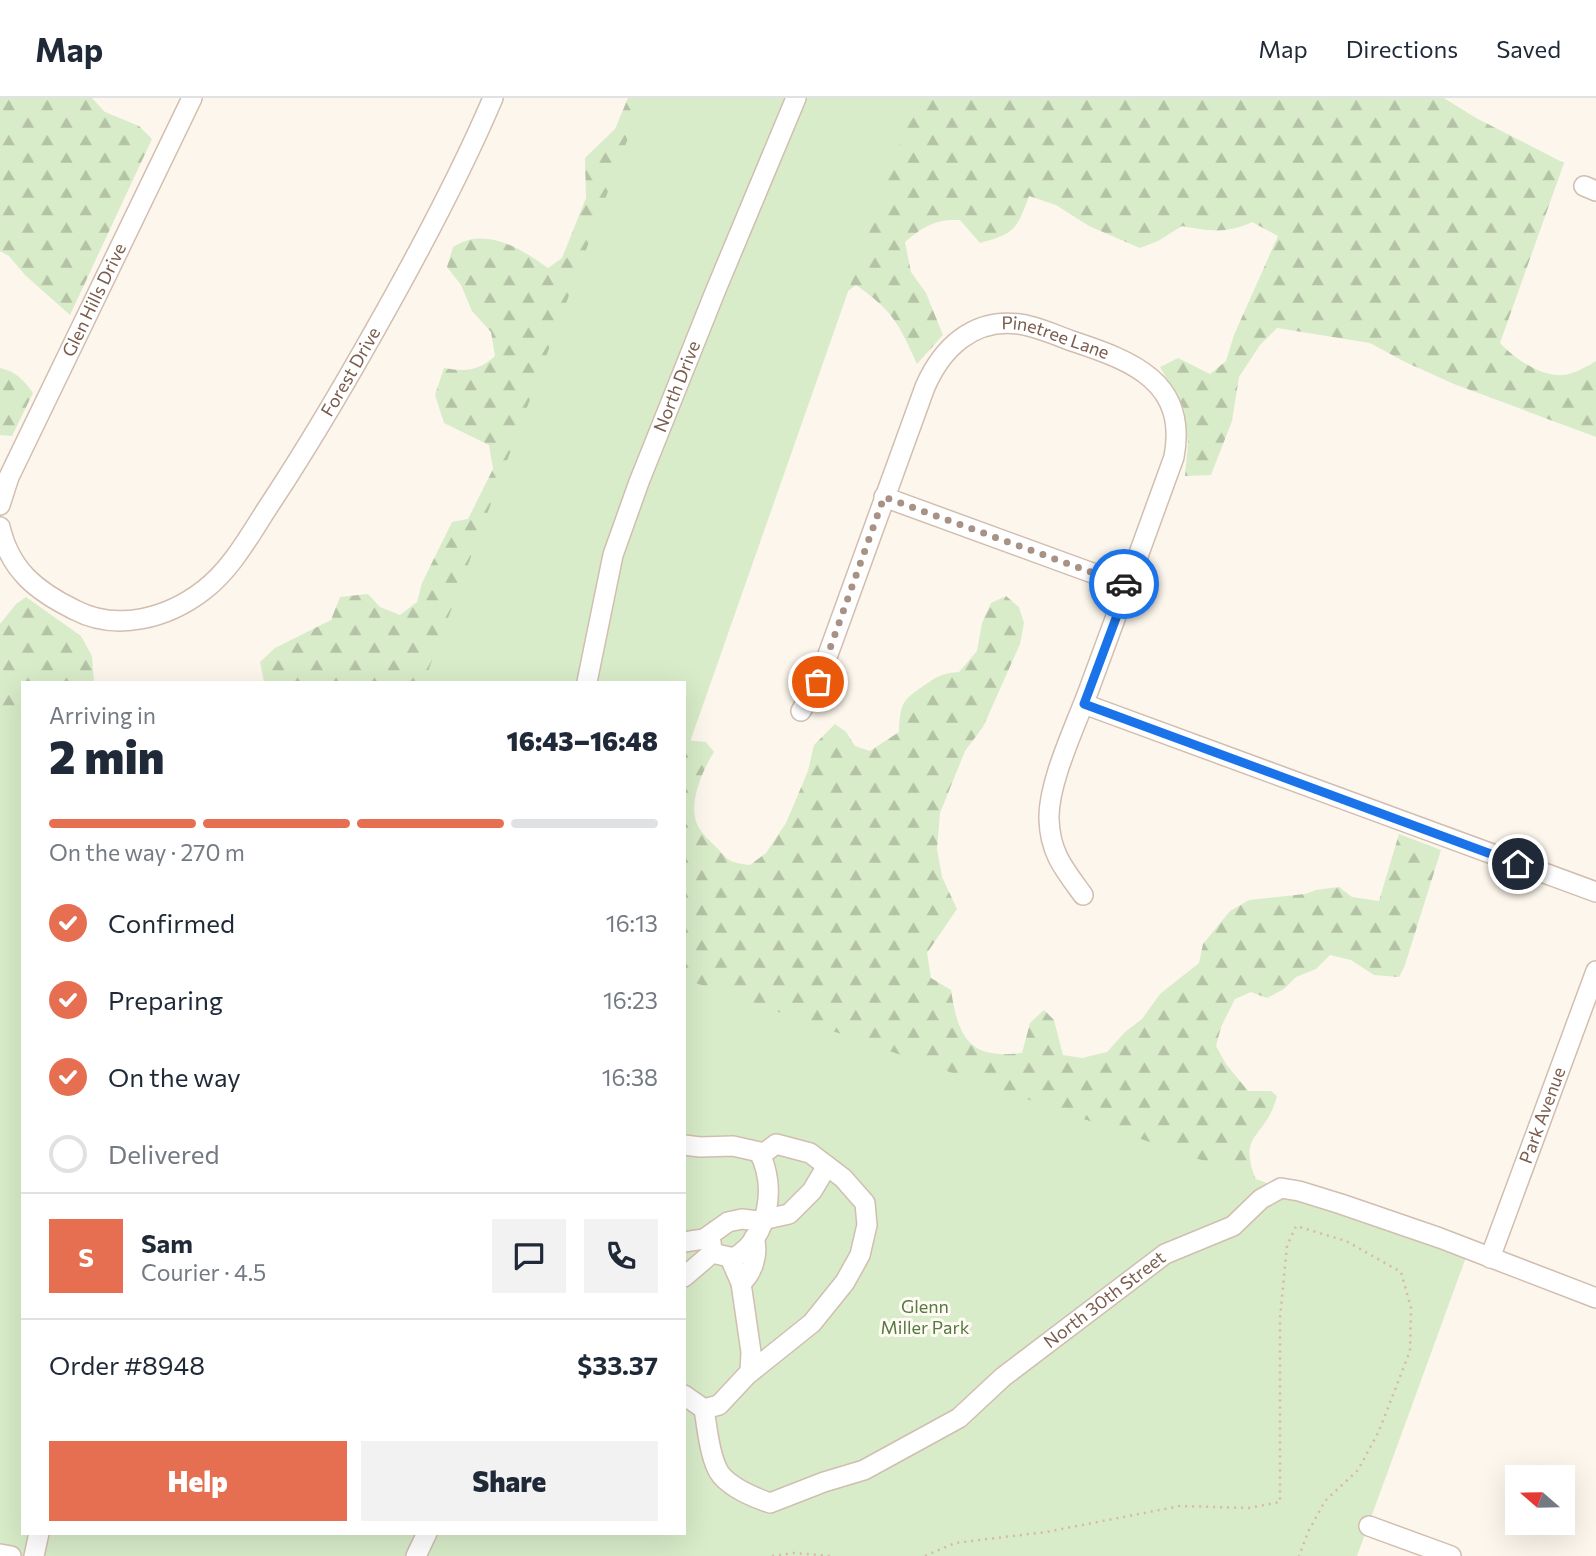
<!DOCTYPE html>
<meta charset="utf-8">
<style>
:root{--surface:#fff;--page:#f2f2f3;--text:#1f2937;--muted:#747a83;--line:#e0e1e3;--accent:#e76f51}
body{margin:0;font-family:Commissioner,sans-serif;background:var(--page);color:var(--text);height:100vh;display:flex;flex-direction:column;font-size:26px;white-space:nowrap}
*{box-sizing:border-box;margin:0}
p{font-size:23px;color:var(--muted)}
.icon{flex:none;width:38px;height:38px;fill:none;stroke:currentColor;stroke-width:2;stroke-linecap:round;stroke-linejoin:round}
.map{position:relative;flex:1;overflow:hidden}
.panel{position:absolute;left:21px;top:583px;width:665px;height:854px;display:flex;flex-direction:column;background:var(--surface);border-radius:0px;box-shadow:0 7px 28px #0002}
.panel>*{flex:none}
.needle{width:46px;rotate:290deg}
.controls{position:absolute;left:1505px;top:1367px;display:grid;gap:14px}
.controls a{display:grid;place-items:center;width:70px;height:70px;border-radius:0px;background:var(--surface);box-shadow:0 7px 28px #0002;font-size:35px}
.pin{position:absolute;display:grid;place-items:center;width:60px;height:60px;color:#fff;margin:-30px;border:4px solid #fff;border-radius:50%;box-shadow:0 2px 7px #0007}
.courier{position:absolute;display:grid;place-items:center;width:70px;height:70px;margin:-35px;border:5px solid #1a73e8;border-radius:50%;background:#fff;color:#222;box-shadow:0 2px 9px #0007}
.head em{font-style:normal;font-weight:800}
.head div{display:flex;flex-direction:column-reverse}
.head{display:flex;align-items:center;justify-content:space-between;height:119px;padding:0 28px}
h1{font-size:46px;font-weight:800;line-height:52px}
.bar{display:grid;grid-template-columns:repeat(4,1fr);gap:10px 7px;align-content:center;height:84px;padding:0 28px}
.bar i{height:9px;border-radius:5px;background:var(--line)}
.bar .current{background:var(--accent)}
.bar p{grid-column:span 4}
.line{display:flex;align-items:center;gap:18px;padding:0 28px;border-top:2px solid var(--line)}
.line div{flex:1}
.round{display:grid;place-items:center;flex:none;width:74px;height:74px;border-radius:0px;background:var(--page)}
ol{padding:0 28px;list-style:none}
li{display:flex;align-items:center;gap:21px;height:77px}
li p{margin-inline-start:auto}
li .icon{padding:7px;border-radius:50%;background:var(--accent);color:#fff;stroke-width:4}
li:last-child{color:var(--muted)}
li i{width:38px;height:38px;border:4px solid var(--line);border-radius:50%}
.cta{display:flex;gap:14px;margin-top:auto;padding:14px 28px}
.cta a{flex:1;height:80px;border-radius:0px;background:var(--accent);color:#fff;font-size:28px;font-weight:800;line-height:80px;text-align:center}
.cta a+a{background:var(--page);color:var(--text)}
header{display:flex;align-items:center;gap:42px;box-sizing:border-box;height:98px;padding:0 35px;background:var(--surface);border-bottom:2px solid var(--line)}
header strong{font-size:33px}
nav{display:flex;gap:38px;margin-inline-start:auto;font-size:24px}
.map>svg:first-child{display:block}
</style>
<header>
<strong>Map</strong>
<nav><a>Map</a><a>Directions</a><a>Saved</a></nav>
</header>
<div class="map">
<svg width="1596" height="1458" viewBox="0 0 1596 1458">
<defs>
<pattern id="forest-firs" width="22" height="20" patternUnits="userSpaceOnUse" patternTransform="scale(1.75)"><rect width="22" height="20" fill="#d8ecc9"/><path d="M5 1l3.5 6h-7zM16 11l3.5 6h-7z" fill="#b4c2a5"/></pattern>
</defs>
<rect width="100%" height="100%" fill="#fdf6ec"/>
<path fill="url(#forest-firs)" d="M 0,0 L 92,0 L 105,14 L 139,28 L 152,41 L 70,217 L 25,177 L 9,158 L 0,153 Z
M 628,0 L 786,0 L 579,584 L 264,584 L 260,564 L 275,550 L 331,522 L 340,499 L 368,496 L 380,509 L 400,517 L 417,504 L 422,485 L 452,424 L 468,421 L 493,371 L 489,347 L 444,325 L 435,297 L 444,270 C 465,274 479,273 495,258 L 491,234 L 472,213 L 461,187 L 447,169 L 453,149 C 485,128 520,150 548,170 L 562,160 L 586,100 L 585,60 L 615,31 Z
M 805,0 L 1444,0 L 1476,20 L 1564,65 L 1500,245 C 1515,261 1541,279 1564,277 C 1574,276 1588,268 1596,263 L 1596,339 L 1454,286 L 1405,264 L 1370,245 L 1277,230 L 1260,247 L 1239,279 L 1232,323 L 1211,377 L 1185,378 L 1188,345 L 1184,311 L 1160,269 L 1178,260 L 1210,276 L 1226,263 L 1234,237 L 1278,138 L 1252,124 C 1227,136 1209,133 1182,128 L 1158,143 L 1140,150 L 1089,128 L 1056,107 L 1029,98 C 1017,131 1015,136 980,145 L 960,122 C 935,121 924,128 905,144 L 911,174 L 926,195 L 943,237 L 917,266 C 899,226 893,213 856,187 L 836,202 L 684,584 Z
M 0,270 C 15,273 24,282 33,295 L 12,338 L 0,337 Z
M 1006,498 L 1019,509 L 1024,525 L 1020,546 L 983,629 L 965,653 L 940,715 L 937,751 L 942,779 L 957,811 L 927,855 L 931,880 L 951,892 C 958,939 969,962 1022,955 L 1030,925 L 1044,912 L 1054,922 L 1063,957 L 1082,960 L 1107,954 L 1125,934 L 1142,921 L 1160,896 L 1199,865 L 1203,846 L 1230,813 L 1249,802 L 1305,796 L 1316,792 L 1339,789 L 1352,799 L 1379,803 L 1399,736 L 1441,752 L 1405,867 L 1399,879 L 1374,877 L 1351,862 L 1330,857 L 1316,871 L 1296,879 L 1284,891 L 1267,900 L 1251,894 L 1235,901 L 1221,929 L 1216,948 L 1226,966 L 1248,993 L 1271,993 L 1277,998 C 1265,1044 1234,1033 1259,1089 L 684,1272 L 684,642 L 706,644 L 714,654 C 703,671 688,705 697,726 C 701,735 707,740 714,747 C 730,763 726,764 750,767 L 766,755 L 786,725 L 808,673 L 814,647 L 835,626 L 846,634 L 855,648 L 870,653 L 899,634 C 900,604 903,601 928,585 C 939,577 945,575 959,574 L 977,553 L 982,525 L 991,505 Z
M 26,499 L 81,538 L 92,558 L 94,584 L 23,584 L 23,1255 L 0,1262 L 0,526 L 16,506 Z"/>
<path fill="#d8ecc9" d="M 643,0 L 916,0 L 684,661 L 684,584 L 424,584 Z
M 0,621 L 23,630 L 23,1435 L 684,1435 L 684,881 L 1281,1090 L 1469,1151 L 1357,1458 L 0,1458 Z"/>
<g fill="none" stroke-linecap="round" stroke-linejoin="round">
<defs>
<g id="minor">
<path d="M 1584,88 L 1596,93"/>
<path d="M 884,399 L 1128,488"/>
<path id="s1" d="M 0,407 L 9,379 L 192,0"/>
<path id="s2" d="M 0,429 C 10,472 36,493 75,512 C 117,534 168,520 204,492 C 234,469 253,431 274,400 C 310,345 343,289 375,232 C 418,156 459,80 493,0"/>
<path id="s3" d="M 587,584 L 613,457 L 639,384 L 715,194 L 796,0"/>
<path d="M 1084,606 L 1596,794"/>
<path id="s4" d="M 801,613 L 818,584 L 925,289 C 942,250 973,220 1019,226 C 1037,228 1057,238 1075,244 C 1132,263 1188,284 1174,359 C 1146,437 1117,516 1088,594 C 1075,629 1048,685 1049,721 C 1050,755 1064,771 1083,797"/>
<path d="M 684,1047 L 700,1049 L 733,1048 L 764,1055 L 776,1046 L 810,1055 L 843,1080 L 865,1105 L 867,1127 L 860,1157 L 845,1184 L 812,1225 L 747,1277 L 719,1307 L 704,1311"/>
<path d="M 684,1144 L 704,1141 L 728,1124 L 742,1121 L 758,1123 L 789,1116 L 812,1093 L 827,1068"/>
<path d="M 712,1155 L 734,1160 C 769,1139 777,1089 759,1054"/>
<path d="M 730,1160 L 741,1185 L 751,1254 L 750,1274"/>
<path id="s5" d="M 1490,1160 L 1596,873"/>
<path d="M 684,1179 L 712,1155 L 711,1144"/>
<path d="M 741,1185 C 753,1175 759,1155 754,1140"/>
<path id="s6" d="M 684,1297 L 704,1311 C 707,1329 710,1363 721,1377 C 733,1391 753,1399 770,1405 L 824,1384 L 864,1372 L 959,1320 L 1003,1279 L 1165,1156 L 1233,1128 L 1261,1101 L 1281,1090 L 1299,1093 L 1341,1106 L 1440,1140 L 1596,1200"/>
<path d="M 1369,1428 L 1451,1458"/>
<path d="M 0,1456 L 11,1458"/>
<path d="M 34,1458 L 39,1435"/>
<path d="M 416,1458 L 427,1435"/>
</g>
</defs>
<use href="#minor" stroke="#d1beb0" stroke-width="22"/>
<path stroke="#d9b8a5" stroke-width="2.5" stroke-dasharray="2 5" stroke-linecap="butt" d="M 772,1458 L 794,1455 L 831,1458
M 925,1458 L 955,1445 L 1046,1434 L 1180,1408 L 1249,1410 L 1280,1404 L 1280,1220 L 1287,1148 L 1296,1128 L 1346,1143 L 1401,1174 L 1411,1210 L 1410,1253 L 1379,1333 L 1358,1372 L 1325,1403 L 1308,1434 L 1299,1458"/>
<use href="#minor" stroke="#fff" stroke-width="19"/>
</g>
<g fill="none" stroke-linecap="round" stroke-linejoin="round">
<path stroke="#a89285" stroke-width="7" stroke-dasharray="0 12.6" d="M 818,584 L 884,399 L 1124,486"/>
<path stroke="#1a73e8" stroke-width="9" d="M 1124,486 L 1128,488 L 1084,606 L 1518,766"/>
</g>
<g text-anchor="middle" stroke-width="6" stroke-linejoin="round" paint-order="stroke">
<g font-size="18" fill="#7a5c4d" stroke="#fffaf3">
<text dy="6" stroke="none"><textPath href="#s1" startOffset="226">Glen Hills Drive</textPath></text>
<text dy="6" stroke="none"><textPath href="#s4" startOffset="508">Pinetree Lane</textPath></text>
<text dy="6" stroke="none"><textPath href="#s2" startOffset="518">Forest Drive</textPath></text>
<text dy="6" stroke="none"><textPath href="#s3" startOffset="310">North Drive</textPath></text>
<text dy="6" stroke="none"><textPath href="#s5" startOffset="152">Park Avenue</textPath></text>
<text dy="6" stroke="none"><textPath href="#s6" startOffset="546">North 30th Street</textPath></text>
</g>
<g font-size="18" fill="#537a41" stroke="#fffaf3">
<text x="925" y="1215">Glenn<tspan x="925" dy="21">Miller Park</tspan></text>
</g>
</g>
</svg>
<div class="controls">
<a><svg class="needle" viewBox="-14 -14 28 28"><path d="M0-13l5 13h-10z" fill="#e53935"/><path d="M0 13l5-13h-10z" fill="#747a83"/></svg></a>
</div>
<div class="pin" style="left:818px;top:584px;background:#ea580c"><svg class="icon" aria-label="bag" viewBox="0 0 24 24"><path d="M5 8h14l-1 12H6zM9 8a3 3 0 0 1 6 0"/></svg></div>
<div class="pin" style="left:1518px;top:766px;background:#1f2937"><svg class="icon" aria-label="home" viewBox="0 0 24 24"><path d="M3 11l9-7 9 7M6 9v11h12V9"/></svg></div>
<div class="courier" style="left:1124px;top:486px"><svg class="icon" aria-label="car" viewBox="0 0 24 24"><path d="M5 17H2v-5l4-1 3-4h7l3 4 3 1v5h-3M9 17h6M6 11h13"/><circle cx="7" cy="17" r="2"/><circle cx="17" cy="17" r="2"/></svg></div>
<section class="panel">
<div class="head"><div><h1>2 min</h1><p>Arriving in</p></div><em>16:43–16:48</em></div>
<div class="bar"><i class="current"></i><i class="current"></i><i class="current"></i><i></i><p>On the way · 270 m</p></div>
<ol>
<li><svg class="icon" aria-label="check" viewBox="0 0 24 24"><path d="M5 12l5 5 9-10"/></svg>Confirmed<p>16:13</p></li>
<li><svg class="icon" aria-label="check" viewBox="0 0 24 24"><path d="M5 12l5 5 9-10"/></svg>Preparing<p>16:23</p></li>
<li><svg class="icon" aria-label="check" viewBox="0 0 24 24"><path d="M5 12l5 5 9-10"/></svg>On the way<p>16:38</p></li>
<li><i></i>Delivered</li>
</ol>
<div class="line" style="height:126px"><b class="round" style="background:var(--accent);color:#fff">S</b><div><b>Sam</b><p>Courier · 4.5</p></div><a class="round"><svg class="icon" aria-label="chat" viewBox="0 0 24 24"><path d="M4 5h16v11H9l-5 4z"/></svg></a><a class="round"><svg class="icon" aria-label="phone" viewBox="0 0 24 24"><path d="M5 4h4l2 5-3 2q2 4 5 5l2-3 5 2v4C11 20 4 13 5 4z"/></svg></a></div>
<div class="line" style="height:91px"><div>Order #8948</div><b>$33.37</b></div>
<div class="cta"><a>Help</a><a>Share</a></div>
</section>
</div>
